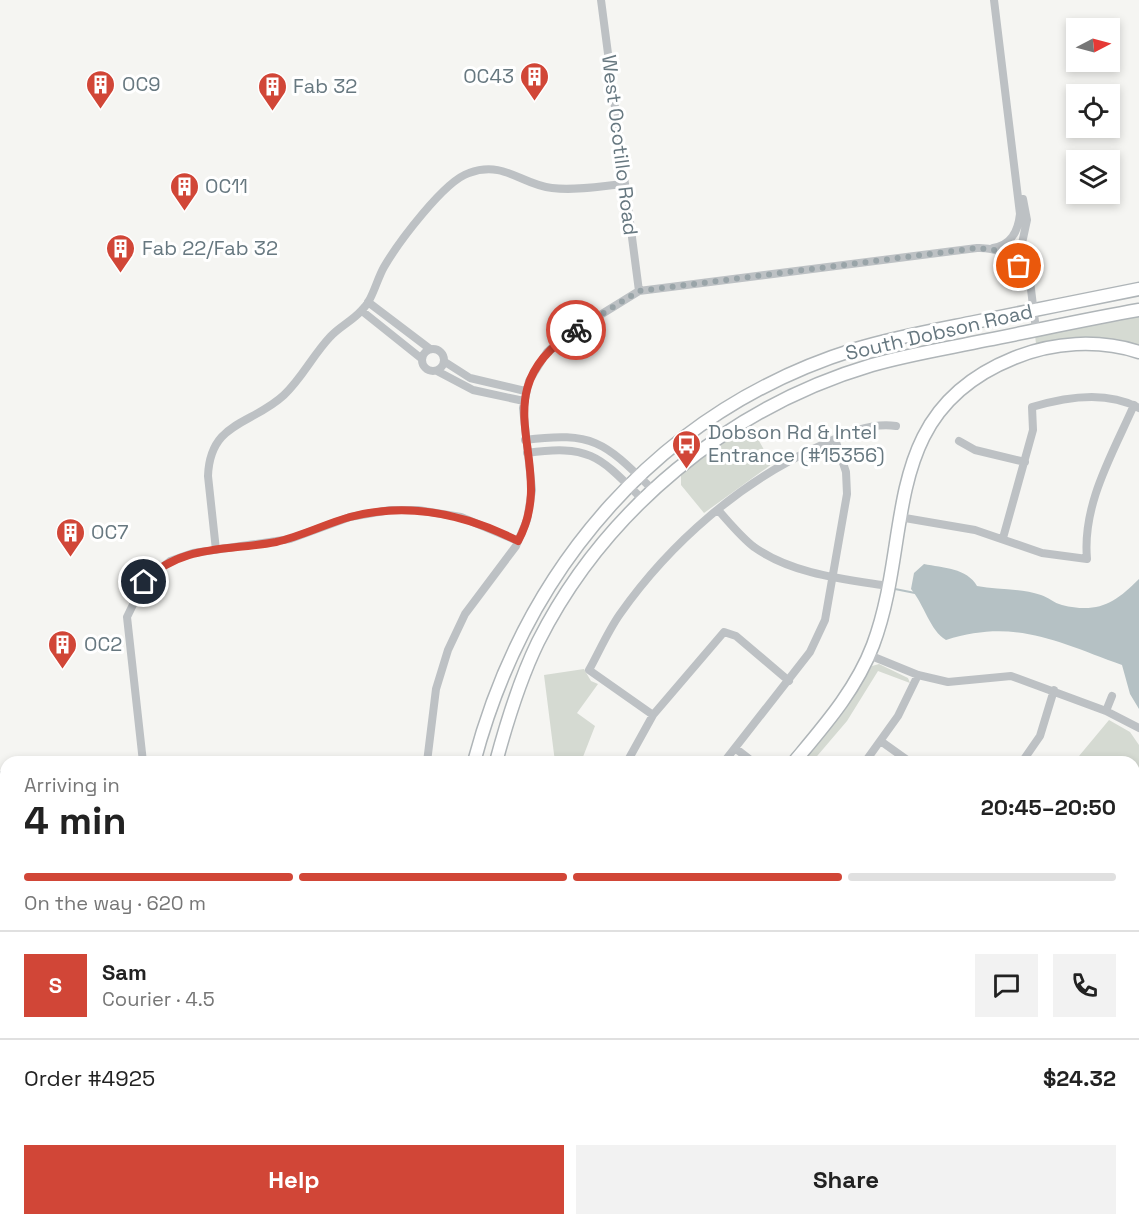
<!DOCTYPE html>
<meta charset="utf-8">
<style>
:root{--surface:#fff;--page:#f2f2f2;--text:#222;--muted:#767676;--line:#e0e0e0;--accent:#d14637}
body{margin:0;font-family:"Space Grotesk",sans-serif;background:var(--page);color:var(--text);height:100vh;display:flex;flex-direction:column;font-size:22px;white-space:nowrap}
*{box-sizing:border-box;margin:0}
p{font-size:20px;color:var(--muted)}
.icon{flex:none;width:33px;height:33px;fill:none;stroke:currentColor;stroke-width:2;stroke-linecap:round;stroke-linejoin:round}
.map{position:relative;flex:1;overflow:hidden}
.drawer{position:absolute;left:0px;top:756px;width:1140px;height:470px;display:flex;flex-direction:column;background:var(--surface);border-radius:18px 18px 0 0;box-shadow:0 3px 9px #0003}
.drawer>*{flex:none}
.needle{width:39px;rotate:84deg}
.fabs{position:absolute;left:1066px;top:18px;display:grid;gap:12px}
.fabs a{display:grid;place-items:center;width:54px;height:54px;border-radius:0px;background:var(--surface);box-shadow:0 3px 9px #0003;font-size:30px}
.pin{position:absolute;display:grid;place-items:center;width:51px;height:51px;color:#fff;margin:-26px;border:3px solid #fff;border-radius:50%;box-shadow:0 2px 6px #0007}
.courier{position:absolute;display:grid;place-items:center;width:60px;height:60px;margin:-30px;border:4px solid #d14637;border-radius:50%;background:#fff;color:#222;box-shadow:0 2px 8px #0007}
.head em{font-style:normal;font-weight:600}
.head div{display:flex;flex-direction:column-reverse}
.head{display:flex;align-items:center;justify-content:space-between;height:102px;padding:0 24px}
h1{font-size:39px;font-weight:600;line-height:45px}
.bar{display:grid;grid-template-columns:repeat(4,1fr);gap:9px 6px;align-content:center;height:72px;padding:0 24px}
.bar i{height:8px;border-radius:4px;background:var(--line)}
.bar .on{background:var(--accent)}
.bar p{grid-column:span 4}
.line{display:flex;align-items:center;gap:15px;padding:0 24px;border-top:2px solid var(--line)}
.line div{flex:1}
.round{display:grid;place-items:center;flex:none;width:63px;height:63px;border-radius:0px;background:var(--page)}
.button{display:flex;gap:12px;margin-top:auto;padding:12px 24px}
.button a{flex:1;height:69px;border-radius:0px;background:var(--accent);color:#fff;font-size:24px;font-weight:600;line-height:69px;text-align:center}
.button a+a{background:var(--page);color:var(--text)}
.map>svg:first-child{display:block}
</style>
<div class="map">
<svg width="1139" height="1225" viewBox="0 0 1139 1225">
<rect width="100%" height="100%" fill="#f5f5f2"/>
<path fill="#d5dad2" d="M 1139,315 L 1139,346 L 1081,337 L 1036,344 L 1035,335 Z
M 744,428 L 754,432 L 772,464 L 704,513 L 681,485 L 681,472 L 716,445 Z
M 879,664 L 908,678 L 910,683 L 878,671 L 847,721 L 812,762 L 802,762 L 845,710 L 872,666 Z
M 584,669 L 591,681 L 598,684 L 577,713 L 595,726 L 581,762 L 555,762 L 544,675 Z
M 1109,720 L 1130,732 L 1139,745 L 1139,936 L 1134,948 L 1134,762 L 1074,762 Z
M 6,942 L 6,1040 L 0,1041 L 0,943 Z
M 1134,1179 L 1139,1182 L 1139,1225 L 905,1225 L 903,1220 L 1134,1220 Z
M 381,1220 L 422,1220 L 420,1225 L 375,1225 Z
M 660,1220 L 769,1220 L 770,1225 L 662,1225 Z"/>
<path fill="#b5c1c4" d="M 924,564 C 943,568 967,568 977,586 C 997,590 1021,588 1041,595 C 1048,597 1054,603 1062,605 C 1098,614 1115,603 1139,579 L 1139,709 L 1130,694 L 1122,665 C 1058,642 1015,618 946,640 C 930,631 924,604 911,589 L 914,573 Z"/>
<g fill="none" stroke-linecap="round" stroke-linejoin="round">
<path stroke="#b5c1c4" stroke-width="2" d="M 895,589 L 915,593"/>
<defs>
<path id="secondary" d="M 474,762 C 526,566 660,410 856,349 C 895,337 935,330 975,322 C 1030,311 1084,300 1139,289
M 496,762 C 507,721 519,681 538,642 C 605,509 730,407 872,365 C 910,354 949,348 987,340 C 1038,330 1088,319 1139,310
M 794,762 C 824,726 856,690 873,645 C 914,536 877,413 1014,358 C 1053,342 1098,339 1139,352
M 0,1170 L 6,1170
M 0,1183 L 6,1182
M 525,1220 L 531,1225
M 544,1220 L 549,1225
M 897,1220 L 898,1225"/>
</defs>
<use href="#secondary" stroke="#afb5b8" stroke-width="15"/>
<path stroke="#bdc1c4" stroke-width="8" d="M 601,0 L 639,291
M 1023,199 L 1027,220 L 1021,248 L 1029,273 L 1036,330
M 993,248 C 1011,245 1018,232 1020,214 L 994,0
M 368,302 L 430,349
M 362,311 L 422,359
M422 360a11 11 0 1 1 22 0a11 11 0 1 1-22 0Z
M 445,362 L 470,378 L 525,391
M 437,371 L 473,390 L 524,401
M 525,440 C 595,431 605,443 653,490
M 959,441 L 975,450 L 1025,462
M 527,453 C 591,444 600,457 643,500
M 718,510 C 729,522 741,537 754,547 C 792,574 843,579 888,586
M 899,517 L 975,530 L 1042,553 L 1087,559 C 1082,504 1113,453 1134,405
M 1003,538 L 1033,430 L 1032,407 C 1065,397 1107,390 1139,408
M 216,550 L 208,476 C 210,421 252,425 284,395 C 302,378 313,355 330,337 C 339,327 352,321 361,311 C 373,300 376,281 384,267 C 398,243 444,181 469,173 C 504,160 522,185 552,188 C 576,191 601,186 625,184
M 869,655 L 918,675 L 948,682 L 1011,676 L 1106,711 L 1139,728
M 1106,711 L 1112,696
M 653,715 L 589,670 C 599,652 608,631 620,614 C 670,543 742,480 822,445 C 845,434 871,422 896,426
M 882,742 L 910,762
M 735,748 L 753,762
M 128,762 L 142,760
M 143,762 L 127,617 L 144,582 L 170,561 L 193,553 L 290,539 L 350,517 L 390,510 L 418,510 L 461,517 L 518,541
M 427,762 L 436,689 L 448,650 L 465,614 L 516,546 L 527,520 L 532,490 L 523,408 L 529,381 L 547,352 L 563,338 L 639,291 L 977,248 C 1003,247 1021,261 1029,286
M 627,762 L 653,715 L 724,632 L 736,636 L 789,681
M 724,762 L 810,652 L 825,620 L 847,494 L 846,472 L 835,439
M 865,762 L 898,716 L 918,675
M 1022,762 L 1040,736 L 1054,690
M 0,775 L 6,776
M 1134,1047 L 1139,1038
M 1134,1132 L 1139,1135
M 0,1204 L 6,1203
M 224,1220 L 227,1225
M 286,1220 L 289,1225
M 655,1220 L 656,1225
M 824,1220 L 826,1225
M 428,1225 L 430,1220"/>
<use href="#secondary" stroke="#fff" stroke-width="12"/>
</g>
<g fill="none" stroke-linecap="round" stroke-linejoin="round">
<path stroke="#99a4a8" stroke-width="6" stroke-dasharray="0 10.8" d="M 576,330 L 639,291 L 977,248 L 1002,251 L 1019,266"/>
<path stroke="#d14637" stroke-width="8" d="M 144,582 C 180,544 229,551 276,542 C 302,536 325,524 350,517 C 409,501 465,514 518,541 C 561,463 475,394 576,330"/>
</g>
<defs>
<symbol id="building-pin" viewBox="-11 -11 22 30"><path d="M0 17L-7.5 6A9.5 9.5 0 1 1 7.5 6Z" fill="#d14637" stroke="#fff"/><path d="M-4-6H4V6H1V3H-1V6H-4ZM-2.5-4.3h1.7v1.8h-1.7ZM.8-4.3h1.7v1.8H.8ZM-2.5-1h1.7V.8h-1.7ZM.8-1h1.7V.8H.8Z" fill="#fff"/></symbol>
<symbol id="bus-pin" viewBox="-11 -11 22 30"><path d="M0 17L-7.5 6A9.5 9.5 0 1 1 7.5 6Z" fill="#d14637" stroke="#fff"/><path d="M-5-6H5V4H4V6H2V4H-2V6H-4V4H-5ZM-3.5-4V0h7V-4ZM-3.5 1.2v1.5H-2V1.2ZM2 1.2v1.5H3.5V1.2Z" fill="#fff"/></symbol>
</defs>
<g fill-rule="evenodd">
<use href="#building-pin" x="518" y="60" width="33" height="45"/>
<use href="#building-pin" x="84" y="68" width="33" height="45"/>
<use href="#building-pin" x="256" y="70" width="33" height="45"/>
<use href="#building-pin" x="168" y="170" width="33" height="45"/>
<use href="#building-pin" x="104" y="232" width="33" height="45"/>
<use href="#bus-pin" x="670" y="428" width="33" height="45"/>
<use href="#building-pin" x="54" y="516" width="33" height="45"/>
<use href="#building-pin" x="46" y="628" width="33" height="45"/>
</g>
<g text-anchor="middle" stroke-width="6" stroke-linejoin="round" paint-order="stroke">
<g font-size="20" fill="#677880" stroke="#fff" text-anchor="start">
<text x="514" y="83" text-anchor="end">OC43</text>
<text x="122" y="91">OC9</text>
<text x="293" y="93">Fab 32</text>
<text x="205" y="193">OC11</text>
<text x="142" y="255">Fab 22/Fab 32</text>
<text x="708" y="439">Dobson Rd &amp; Intel<tspan x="708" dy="23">Entrance (#15356)</tspan></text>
<text x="91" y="539">OC7</text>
<text x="84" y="651">OC2</text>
</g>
<g font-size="20" fill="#677880" stroke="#fff">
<text transform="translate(620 145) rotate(83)" y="7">West Ocotillo Road</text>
<text transform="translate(939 332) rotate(-13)" y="7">South Dobson Road</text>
</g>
</g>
</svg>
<div class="fabs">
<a><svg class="needle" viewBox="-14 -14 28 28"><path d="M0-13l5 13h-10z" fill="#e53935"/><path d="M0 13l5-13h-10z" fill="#767676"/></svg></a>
<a><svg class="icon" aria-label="locate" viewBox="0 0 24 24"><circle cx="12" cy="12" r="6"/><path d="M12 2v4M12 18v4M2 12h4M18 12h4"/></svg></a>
<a><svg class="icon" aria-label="layers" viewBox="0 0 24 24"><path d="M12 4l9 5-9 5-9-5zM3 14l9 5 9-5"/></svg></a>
</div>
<div class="pin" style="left:1019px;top:266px;background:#ea580c"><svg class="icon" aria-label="bag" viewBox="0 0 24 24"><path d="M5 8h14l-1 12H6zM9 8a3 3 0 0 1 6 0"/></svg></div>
<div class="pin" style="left:144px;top:582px;background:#1f2937"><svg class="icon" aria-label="home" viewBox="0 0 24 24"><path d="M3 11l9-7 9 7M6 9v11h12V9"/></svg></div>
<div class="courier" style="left:576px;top:330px"><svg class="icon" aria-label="bike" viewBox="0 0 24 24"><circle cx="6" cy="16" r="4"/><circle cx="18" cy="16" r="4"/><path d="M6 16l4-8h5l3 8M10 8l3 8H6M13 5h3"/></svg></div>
<section class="drawer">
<div class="head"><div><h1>4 min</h1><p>Arriving in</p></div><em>20:45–20:50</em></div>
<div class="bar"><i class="on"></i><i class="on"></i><i class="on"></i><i></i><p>On the way · 620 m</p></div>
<div class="line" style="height:108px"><b class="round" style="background:var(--accent);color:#fff">S</b><div><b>Sam</b><p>Courier · 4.5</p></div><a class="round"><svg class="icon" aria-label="chat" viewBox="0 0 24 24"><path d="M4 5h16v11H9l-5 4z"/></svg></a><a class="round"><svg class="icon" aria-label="phone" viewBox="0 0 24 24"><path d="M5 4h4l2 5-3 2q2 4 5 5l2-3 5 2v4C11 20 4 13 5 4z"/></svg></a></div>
<div class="line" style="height:78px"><div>Order #4925</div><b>$24.32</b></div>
<div class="button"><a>Help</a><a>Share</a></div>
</section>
</div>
